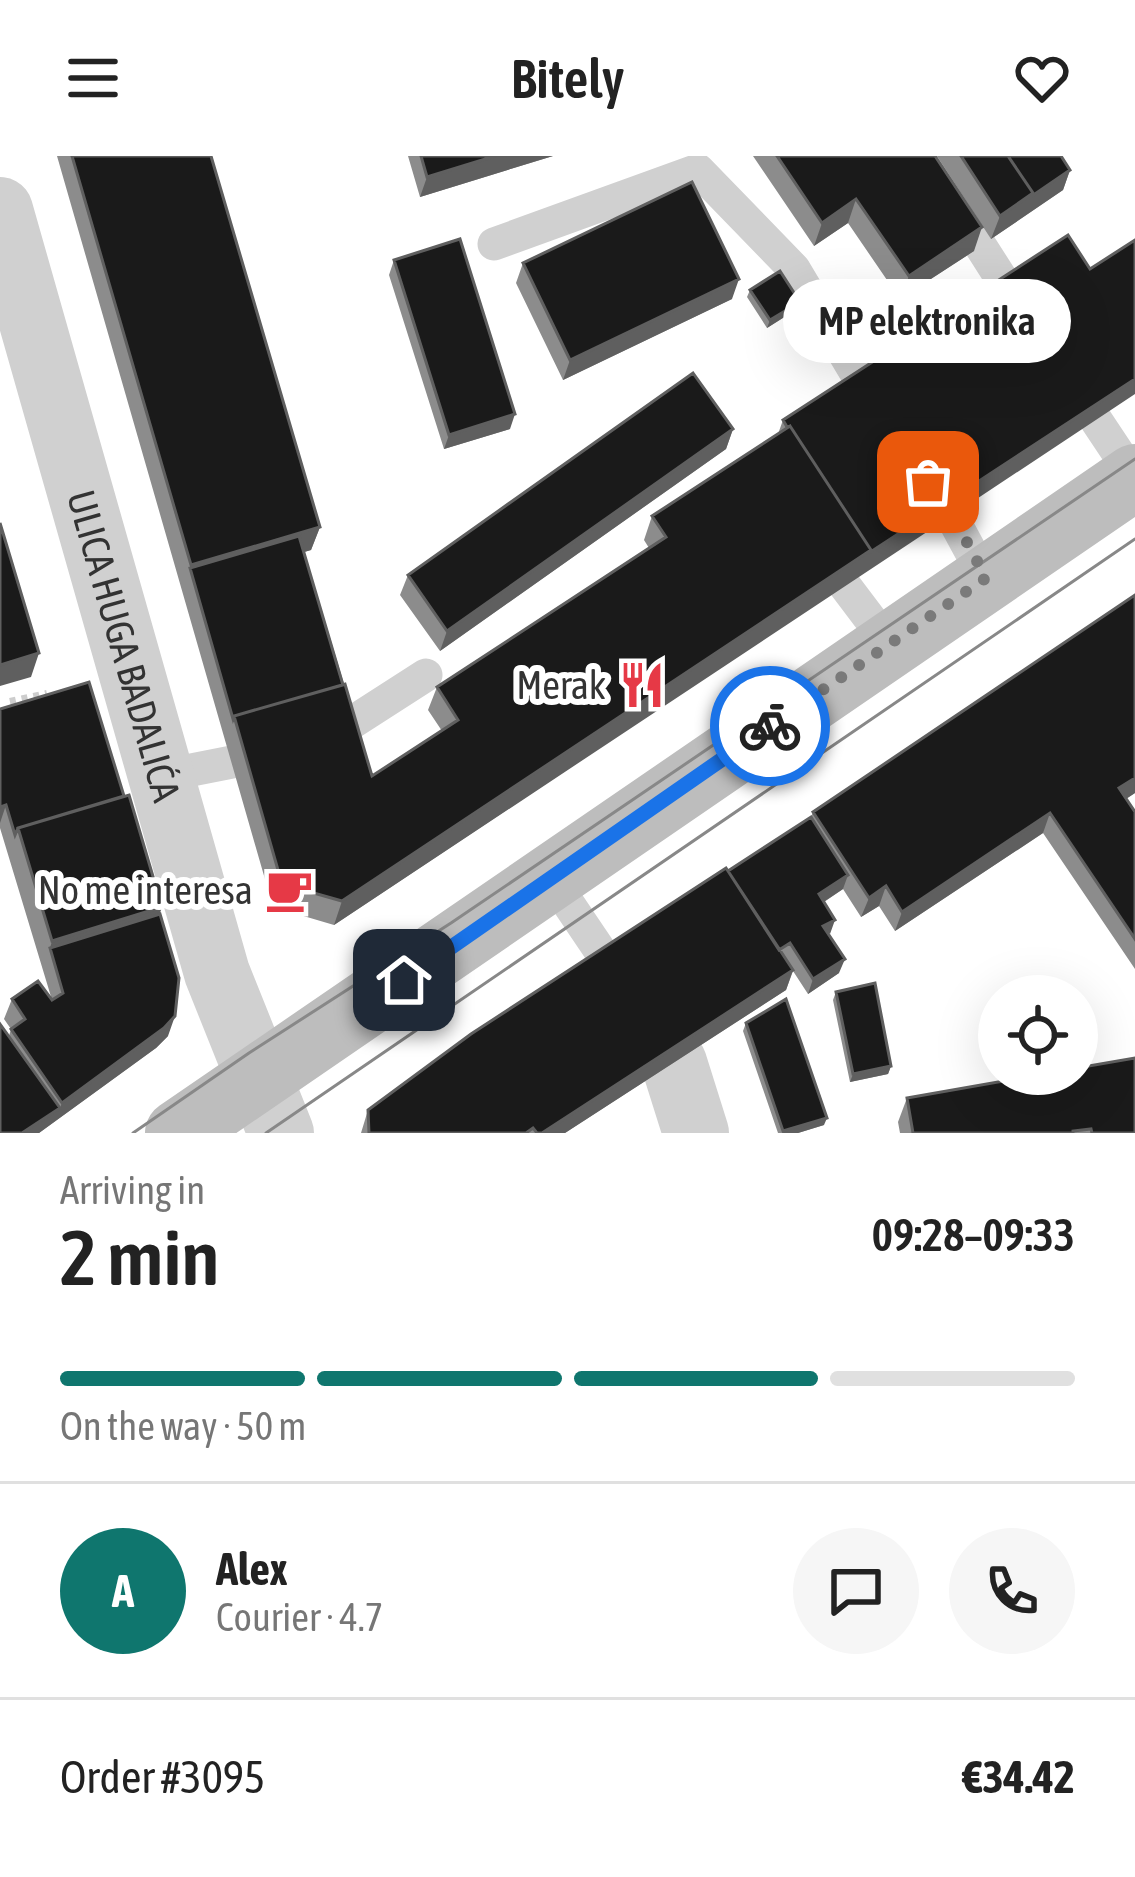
<!DOCTYPE html>
<meta charset="utf-8">
<style>
:root{--surface:#fff;--page:#f6f6f6;--text:#222;--muted:#767676;--line:#e0e0e0;--accent:#0f766e}
body{margin:0;font-family:"Asap Condensed",sans-serif;background:var(--page);color:var(--text);height:100vh;display:flex;flex-direction:column;font-size:45px;white-space:nowrap}
*{box-sizing:border-box;margin:0}
p{font-size:39px;color:var(--muted)}
.icon{flex:none;width:66px;height:66px;fill:none;stroke:currentColor;stroke-width:2;stroke-linecap:round;stroke-linejoin:round}
.map{position:relative;height:977px;overflow:hidden}
.details{display:flex;flex-direction:column;background:var(--surface);flex:1}
.details>*{flex:none}
.fabs{position:absolute;left:978px;top:819px;display:grid;gap:24px}
.fabs a{display:grid;place-items:center;width:120px;height:120px;border-radius:50%;background:var(--surface);box-shadow:0 12px 48px #0002;font-size:60px}
.pin{position:absolute;display:grid;place-items:center;width:102px;height:102px;color:#fff;margin:-51px;border-radius:24px;box-shadow:0 6px 18px #0006}
.courier{position:absolute;display:grid;place-items:center;width:120px;height:120px;margin:-60px;border:9px solid #1a73e8;border-radius:50%;background:#fff;color:#222;box-shadow:0 3px 15px #0007}
.bubble{position:absolute;height:84px;border-radius:42px;background:var(--surface);box-shadow:0 12px 48px #0002;font-size:39px;font-weight:600;line-height:84px;text-align:center}
.summary em{font-style:normal;font-weight:600}
.summary div{display:flex;flex-direction:column-reverse}
.summary{display:flex;align-items:center;justify-content:space-between;height:204px;padding:0 60px}
h1{font-size:78px;font-weight:600;line-height:90px}
.bar{display:grid;grid-template-columns:repeat(4,1fr);gap:18px 12px;align-content:center;height:144px;padding:0 60px}
.bar i{height:15px;border-radius:9px;background:var(--line)}
.bar .active{background:var(--accent)}
.bar p{grid-column:span 4}
.line{display:flex;align-items:center;gap:30px;padding:0 60px;border-top:3px solid var(--line)}
.line div{flex:1}
.round{display:grid;place-items:center;flex:none;width:126px;height:126px;border-radius:63px;background:var(--page)}
header{display:flex;justify-content:space-between;align-items:center;height:156px;padding:0 60px;background:var(--surface);font-size:54px;font-weight:600}
.map>svg:first-child{display:block}
</style>
<header><svg class="icon" aria-label="menu" viewBox="0 0 24 24"><path d="M4 6h16M4 12h16M4 18h16"/></svg>Bitely<svg class="icon" aria-label="heart" viewBox="0 0 24 24"><path d="M12 20l-8-8c-3-5 5-10 8-4 3-6 11-1 8 4z"/></svg></header>
<div class="map">
<svg width="1135" height="977" viewBox="0 0 1135 977">
<rect width="100%" height="100%" fill="#fff"/>
<g fill="none" stroke-linecap="round" stroke-linejoin="round">
<path stroke="#cdcdcd" stroke-width="8" stroke-dasharray="6 6" stroke-linecap="butt" d="M 10,546 L 47,538"/>
<path stroke="#d0d0d0" stroke-width="33" d="M 923,0 L 1008,133
M 494,88 L 698,14 L 794,113 L 878,254
M 1096,264 L 1134,321
M 928,326 L 951,359 L 985,422
M 818,394 L 889,488
M 342,573 L 426,519
M 161,620 L 232,606
M 551,722 L 607,805"/>
<g stroke="#d0d0d0" stroke-width="66">
<path id="s1" d="M 0,54 L 217,817 L 281,977"/>
<path d="M 674,907 L 696,977"/>
</g>
<path stroke="#bdbdbd" stroke-width="66" d="M 178,977 L 1135,321"/>
<path stroke="#888" stroke-width="3" d="M 133,977 L 249,897 L 451,767 L 1135,303
M 266,977 L 1135,383"/>
</g>
<path fill="#8c8c8c" d="M 57,0 L 211,0 L 320,371 L 311,394 L 304,396 L 372,620 L 442,575 L 428,554 L 437,531 L 649,392 L 644,384 L 652,360 L 778,278 L 783,264 L 862,417 L 334,769 L 273,751 Z
M 408,0 L 553,0 L 420,41 Z
M 753,0 L 935,0 L 974,95 L 900,143 L 848,67 L 814,90 Z
M 937,0 L 1061,0 L 1070,14 L 1063,34 L 991,83 Z
M 394,104 L 510,273 L 444,293 L 389,119 Z
M 523,107 L 732,143 L 563,224 L 516,127 Z
M 750,134 L 800,146 L 797,153 L 767,172 L 747,141 Z
M 733,273 L 726,293 L 440,495 L 400,439 L 408,419 Z
M 0,553 L 160,758 L 168,880 L 156,892 L 39,977 L 0,977 L 9,880 L 11,873 L 4,863 L 12,843 L 52,844 L 0,672 Z
M 1135,637 L 1126,643 L 1135,656 L 1135,813 L 1043,677 L 895,775 L 879,750 L 861,761 L 843,733 L 824,746 L 829,779 L 839,817 L 808,838 L 793,815 L 786,834 L 565,977 L 361,977 L 368,954 L 811,661 L 813,656 Z
M 836,836 L 891,910 L 888,918 L 850,926 L 833,844 Z
M 746,867 L 824,969 L 798,977 L 778,977 L 743,875 Z
M 907,942 L 1135,977 L 900,977 L 898,966 Z"/>
<path fill="#5f5f5f" d="M 495,0 L 553,0 L 420,41 L 427,21 Z
M 1070,14 L 1063,34 L 991,83 L 1000,60 Z
M 856,43 L 848,67 L 814,90 L 822,67 Z
M 982,71 L 974,95 L 900,143 L 909,120 Z
M 739,123 L 732,143 L 563,224 L 570,204 Z
M 800,146 L 797,153 L 767,172 L 770,164 Z
M 1135,223 L 1135,238 L 334,769 L 342,745 L 871,394 Z
M 515,258 L 510,273 L 444,293 L 449,279 Z
M 733,273 L 726,293 L 440,495 L 447,475 Z
M 320,371 L 311,394 L 194,429 L 190,412 L 191,409 Z
M 39,497 L 31,521 L 0,530 L 0,509 Z
M 1135,622 L 1135,637 L 1112,652 L 1119,632 Z
M 6,649 L 0,667 L 0,651 Z
M 1050,657 L 1043,677 L 895,775 L 902,756 Z
M 848,719 L 843,733 L 813,753 L 819,738 Z
M 886,730 L 879,750 L 861,761 L 869,742 Z
M 162,751 L 153,778 L 50,792 L 52,785 Z
M 835,764 L 830,778 L 823,770 Z
M 845,803 L 839,817 L 808,838 L 813,823 Z
M 793,814 L 786,834 L 565,977 L 542,977 Z
M 175,860 L 168,880 L 156,892 L 39,977 L 22,977 L 60,952 L 62,947 Z
M 891,910 L 888,918 L 850,926 L 853,918 Z
M 827,962 L 824,969 L 798,977 L 782,977 L 783,975 Z"/>
<path fill="#1a1a1a" stroke="#5f5f5f" stroke-width="3" d="M 72,0 L 211,0 L 320,371 L 191,409 Z
M 421,0 L 495,0 L 427,21 Z
M 777,0 L 935,0 L 982,71 L 909,120 L 856,43 L 822,67 Z
M 961,0 L 1008,0 L 1033,37 L 1000,60 Z
M 1008,0 L 1061,0 L 1070,14 L 1032,40 L 1033,37 Z
M 692,26 L 739,123 L 570,204 L 523,107 Z
M 1068,79 L 1090,113 L 1135,84 L 1135,223 L 869,397 L 871,394 L 790,270 L 787,271 L 783,264 Z
M 460,83 L 515,258 L 449,279 L 394,104 Z
M 780,115 L 800,146 L 770,164 L 750,134 Z
M 693,217 L 733,273 L 447,475 L 408,419 Z
M 790,270 L 871,394 L 342,745 L 282,728 L 234,560 L 345,528 L 372,620 L 458,564 L 437,531 L 666,381 L 652,360 Z
M 0,367 L 39,497 L 0,509 Z
M 299,380 L 343,529 L 234,560 L 233,563 L 190,412 Z
M 1135,439 L 1135,622 L 1119,632 L 1135,656 L 1135,783 L 1050,657 L 902,756 L 886,730 L 869,742 L 813,656 Z
M 89,526 L 124,640 L 18,672 L 15,679 L 6,649 L 0,651 L 0,553 Z
M 129,639 L 162,751 L 52,785 L 18,672 Z
M 811,661 L 848,719 L 819,738 L 835,764 L 823,770 L 845,803 L 813,823 L 790,787 L 779,794 L 728,715 Z
M 726,712 L 793,814 L 542,977 L 537,977 L 533,972 L 526,977 L 369,977 L 368,954 L 471,878 Z
M 160,758 L 179,822 L 175,860 L 164,872 L 62,947 L 11,873 L 25,863 L 12,843 L 38,825 L 52,844 L 63,837 L 50,792 Z
M 875,827 L 891,910 L 853,918 L 836,836 Z
M 786,843 L 827,962 L 783,975 L 746,867 Z
M 0,868 L 60,952 L 22,977 L 0,977 Z
M 1135,902 L 1135,977 L 1092,977 L 1091,973 L 1073,975 L 1073,977 L 913,977 L 907,942 L 1044,918 L 1077,918 L 1077,912 Z"/>
<g fill="none" stroke-linecap="round" stroke-linejoin="round">
<path stroke="#7a7a7a" stroke-width="12" stroke-dasharray="0 21.6" d="M 770,570 L 986,422 L 952,358 L 928,326"/>
<path stroke="#1a73e8" stroke-width="15" d="M 404,824 L 770,570"/>
</g>
<defs>
<symbol id="restaurant-bare" viewBox="-9 -9 18 18"><path d="M-5-6h1v4h1v-4h1v4h1v-4h1v5L-1.5 .5V6h-2V.5L-5-1ZM5-6V6H3V1.5H1.5Q1.5-4 5-6Z" fill="#e63946" stroke="#fff" stroke-width="2.5" paint-order="stroke"/></symbol>
<symbol id="cafe-bare" viewBox="-9 -9 18 18"><path d="M-5.5-4.5H6V0H3Q3 3.5 0 3.5H-2.5Q-5.5 3.5-5.5 0ZM3-3.2v2h1.7v-2ZM-6 4.5H4V6H-6Z" fill="#e63946" stroke="#fff" stroke-width="2.5" paint-order="stroke"/></symbol>
</defs>
<g fill-rule="evenodd">
<use href="#restaurant-bare" x="609" y="496" width="66" height="66"/>
<use href="#cafe-bare" x="256" y="701" width="66" height="66"/>
</g>
<g text-anchor="middle" stroke-width="12" stroke-linejoin="round" paint-order="stroke">
<g font-size="39" fill="#333" stroke="#fff">
<text dy="14" stroke="none"><textPath href="#s1" startOffset="453">ULICA HUGA BADALIĆA</textPath></text>
</g>
<g font-size="39" fill="#333" stroke="#fff" text-anchor="end">
<text x="606" y="543">Merak</text>
<text x="253" y="748">No me interesa</text>
</g>
</g>
</svg>
<div class="fabs">
<a><svg class="icon" aria-label="locate" viewBox="0 0 24 24"><circle cx="12" cy="12" r="6"/><path d="M12 2v4M12 18v4M2 12h4M18 12h4"/></svg></a>
</div>
<div class="pin" style="left:928px;top:326px;background:#ea580c"><svg class="icon" aria-label="bag" viewBox="0 0 24 24"><path d="M5 8h14l-1 12H6zM9 8a3 3 0 0 1 6 0"/></svg></div>
<div class="pin" style="left:404px;top:824px;background:#1f2937"><svg class="icon" aria-label="home" viewBox="0 0 24 24"><path d="M3 11l9-7 9 7M6 9v11h12V9"/></svg></div>
<div class="courier" style="left:770px;top:570px"><svg class="icon" aria-label="bike" viewBox="0 0 24 24"><circle cx="6" cy="16" r="4"/><circle cx="18" cy="16" r="4"/><path d="M6 16l4-8h5l3 8M10 8l3 8H6M13 5h3"/></svg></div>
<div class="bubble" style="left:783px;top:123px;width:288px">MP elektronika</div>
</div>
<section class="details">
<div class="summary"><div><h1>2 min</h1><p>Arriving in</p></div><em>09:28–09:33</em></div>
<div class="bar"><i class="active"></i><i class="active"></i><i class="active"></i><i></i><p>On the way · 50 m</p></div>
<div class="line" style="height:216px"><b class="round" style="background:var(--accent);color:#fff">A</b><div><b>Alex</b><p>Courier · 4.7</p></div><a class="round"><svg class="icon" aria-label="chat" viewBox="0 0 24 24"><path d="M4 5h16v11H9l-5 4z"/></svg></a><a class="round"><svg class="icon" aria-label="phone" viewBox="0 0 24 24"><path d="M5 4h4l2 5-3 2q2 4 5 5l2-3 5 2v4C11 20 4 13 5 4z"/></svg></a></div>
<div class="line" style="height:156px"><div>Order #3095</div><b>€34.42</b></div>
</section>
